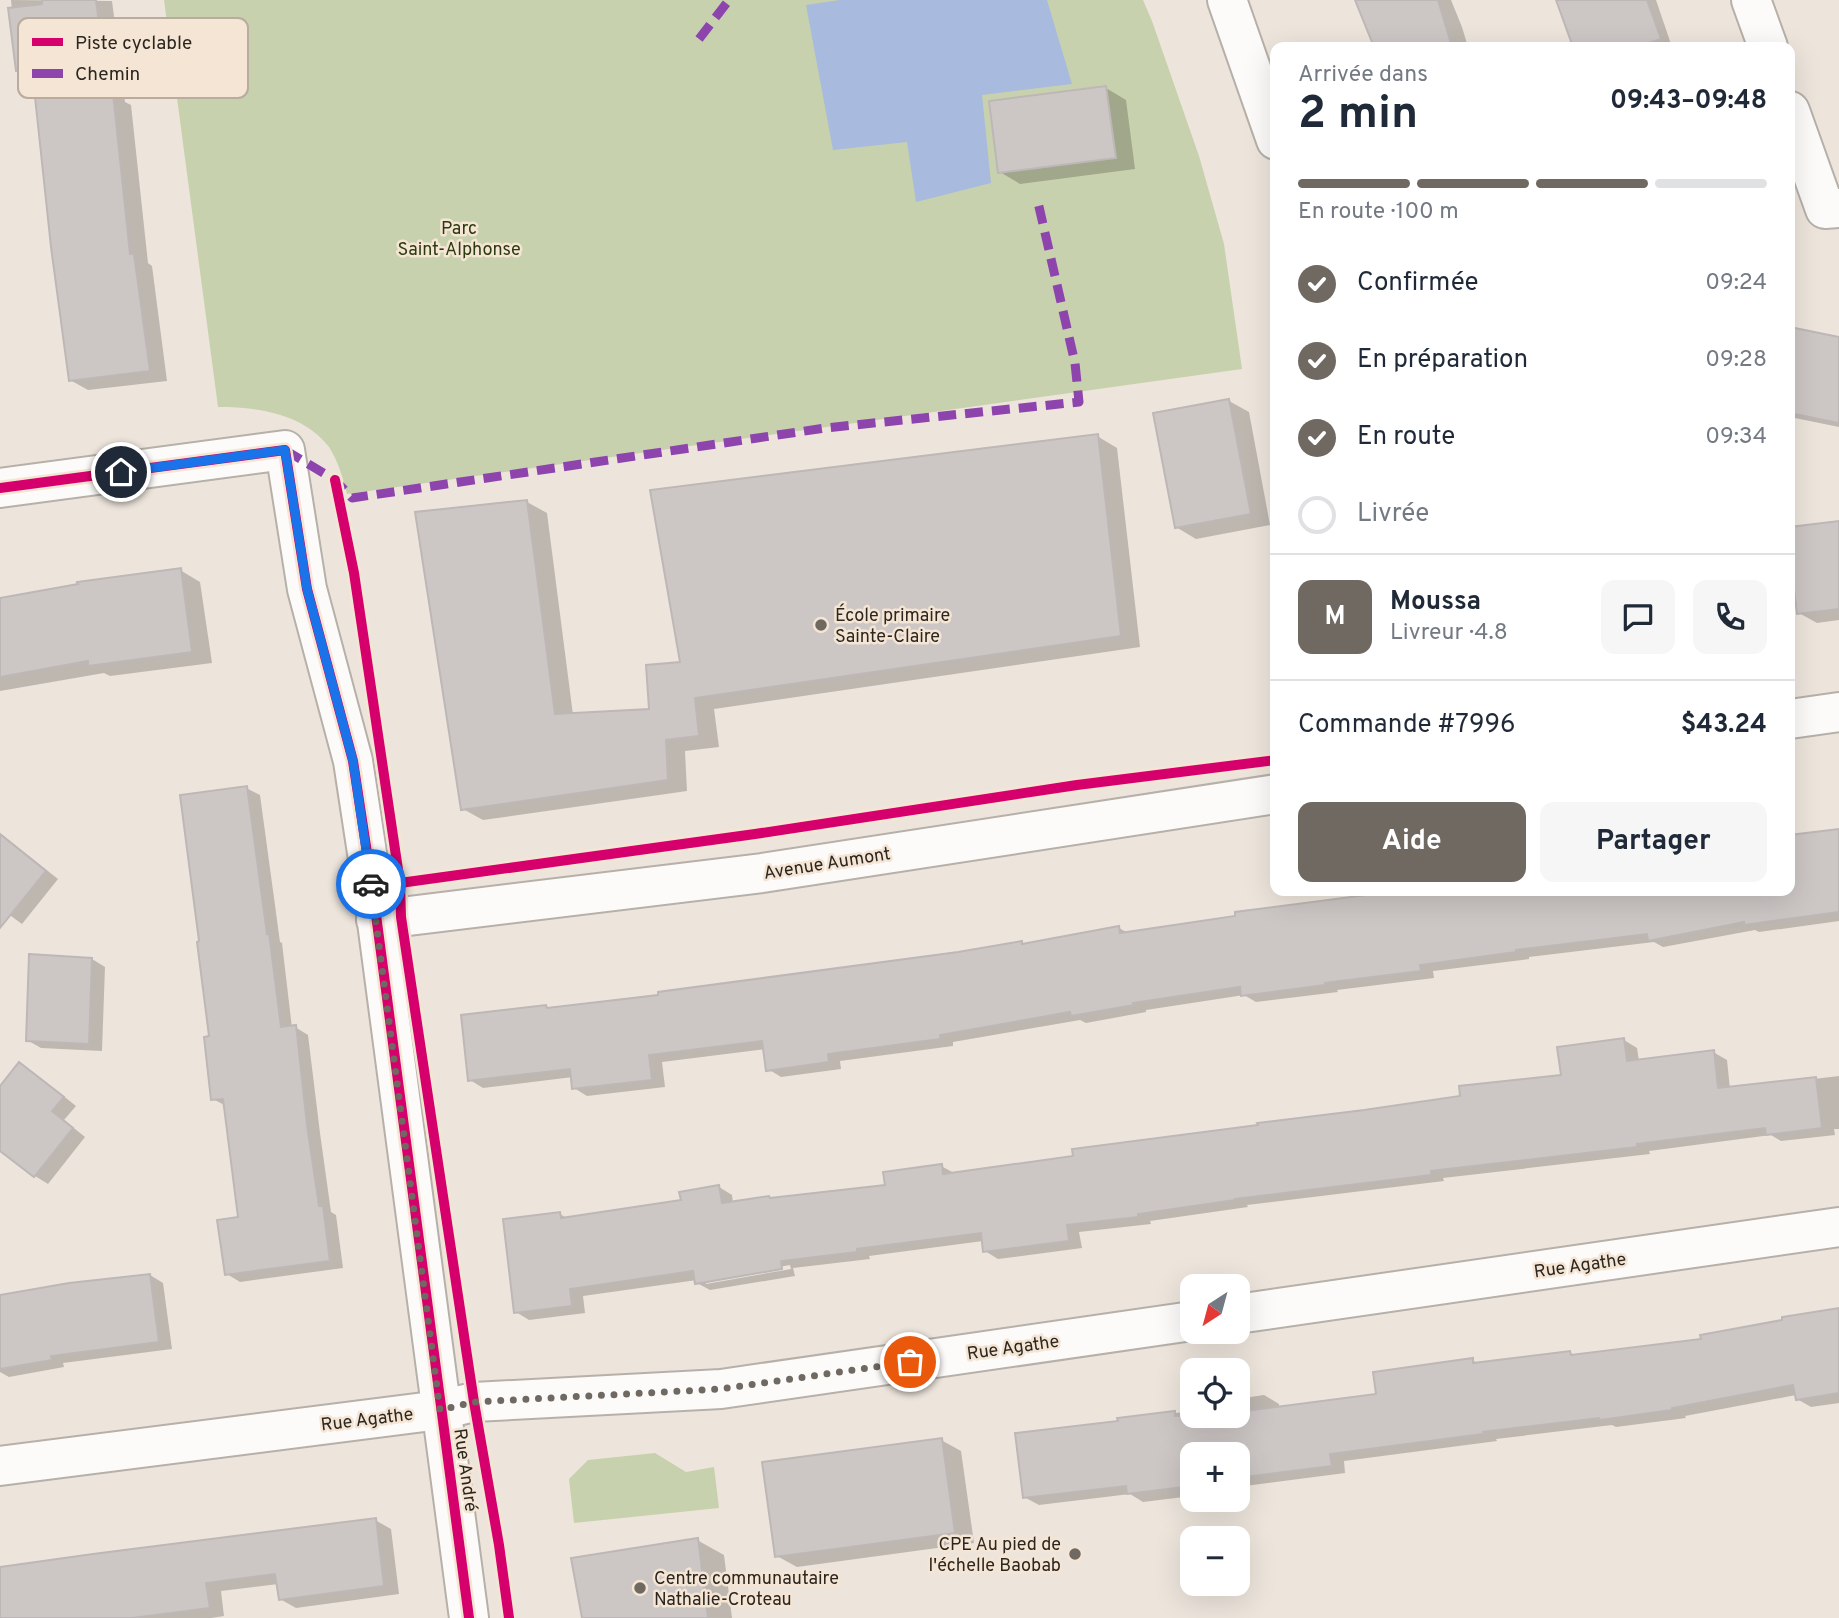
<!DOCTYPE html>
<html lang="fr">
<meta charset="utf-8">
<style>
:root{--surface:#fff;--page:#f6f6f7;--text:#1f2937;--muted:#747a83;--line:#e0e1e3;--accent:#706962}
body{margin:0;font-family:Overpass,sans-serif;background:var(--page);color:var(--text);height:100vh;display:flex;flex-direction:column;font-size:26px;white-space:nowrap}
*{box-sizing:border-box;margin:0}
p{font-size:23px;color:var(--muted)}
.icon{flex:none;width:38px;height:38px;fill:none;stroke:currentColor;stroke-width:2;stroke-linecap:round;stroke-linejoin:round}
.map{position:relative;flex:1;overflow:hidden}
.details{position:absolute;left:1270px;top:42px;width:525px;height:854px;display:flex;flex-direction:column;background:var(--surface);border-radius:14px;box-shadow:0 7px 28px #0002}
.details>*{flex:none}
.needle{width:46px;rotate:216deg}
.controls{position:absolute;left:1180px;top:1274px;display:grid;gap:14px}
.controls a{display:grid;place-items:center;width:70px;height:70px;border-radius:14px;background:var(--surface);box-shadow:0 7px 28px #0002;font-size:35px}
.pin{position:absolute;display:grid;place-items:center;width:60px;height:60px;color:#fff;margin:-30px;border:4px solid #fff;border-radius:50%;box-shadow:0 2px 7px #0007}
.courier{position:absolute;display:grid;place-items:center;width:70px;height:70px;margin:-35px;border:5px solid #1a73e8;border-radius:50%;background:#fff;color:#222;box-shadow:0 2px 9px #0007}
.headline em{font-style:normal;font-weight:700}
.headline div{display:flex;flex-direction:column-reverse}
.headline{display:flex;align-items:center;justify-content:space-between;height:119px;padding:0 28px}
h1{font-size:46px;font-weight:700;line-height:52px}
.bar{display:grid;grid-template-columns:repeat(4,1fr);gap:10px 7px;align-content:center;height:84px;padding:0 28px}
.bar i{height:9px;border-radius:5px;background:var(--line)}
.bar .on{background:var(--accent)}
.bar p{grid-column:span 4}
.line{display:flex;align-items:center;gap:18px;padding:0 28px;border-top:2px solid var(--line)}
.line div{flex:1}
.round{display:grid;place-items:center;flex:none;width:74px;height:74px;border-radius:14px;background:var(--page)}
ol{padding:0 28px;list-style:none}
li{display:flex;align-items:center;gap:21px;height:77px}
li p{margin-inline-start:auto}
li .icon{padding:7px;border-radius:50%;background:var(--accent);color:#fff;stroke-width:4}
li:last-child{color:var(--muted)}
li i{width:38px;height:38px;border:4px solid var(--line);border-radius:50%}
.action{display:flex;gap:14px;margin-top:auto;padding:14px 28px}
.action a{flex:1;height:80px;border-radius:14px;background:var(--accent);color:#fff;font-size:28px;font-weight:700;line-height:80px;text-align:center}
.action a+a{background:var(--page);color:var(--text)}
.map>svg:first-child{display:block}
</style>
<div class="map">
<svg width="1839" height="1618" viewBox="0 0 1839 1618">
<rect width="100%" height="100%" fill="#ede5dc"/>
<path fill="#c8d1ad" d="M 164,0 L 1143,0 L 1152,21 L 1199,156 L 1224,244 L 1242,369 L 347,494 C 343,478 338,461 329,447 C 303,413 257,407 218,407 Z
M 655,1453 L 686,1472 L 714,1467 L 719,1508 L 574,1523 L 569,1479 L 588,1460 Z"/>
<path fill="#a8badd" d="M 840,0 L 1047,0 L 1072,84 L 982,95 L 991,183 L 916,202 L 907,142 L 833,150 L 806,5 Z"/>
<path fill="#0003" fill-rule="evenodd" d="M 11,0 L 112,1 L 125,102 L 131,105 L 148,263 L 152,266 L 167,381 L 88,390 L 70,380 L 34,80 L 18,70 Z
M 1357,0 L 1451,0 L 1462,27 L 1468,47 L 1376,47 Z
M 1558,0 L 1656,0 L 1672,47 L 1575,47 Z
M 1106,88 L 1126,100 L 1135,169 L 1020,184 L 1000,172 Z
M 1790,329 L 1839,338 L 1839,427 L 1790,417 Z
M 1229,401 L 1249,412 L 1270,525 L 1196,539 L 1176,527 Z
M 1097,436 L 1117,448 L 1140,647 L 714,709 L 719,747 L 685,751 L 687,791 L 483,820 L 463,809 L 527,502 L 547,513 L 573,715 L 651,710 L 682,663 Z
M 1839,523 L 1839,620 L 1817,623 L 1799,613 Z
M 180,570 L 200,582 L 212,663 L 110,676 L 104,673 L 0,691 L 0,599 Z
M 246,788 L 260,795 L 280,942 L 282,943 L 292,1028 L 295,1027 L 308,1035 L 320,1133 L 331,1212 L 336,1215 L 343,1268 L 240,1282 L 227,1274 L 240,1218 L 226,1106 L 213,1099 L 211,1037 Z
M 1839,829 L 1839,921 L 1759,932 L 1755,930 L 1663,947 L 1654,942 L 1529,957 L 1529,959 L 1433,971 L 1434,978 L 1337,990 L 1338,992 L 1256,1002 L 1244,995 L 1146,1010 L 1146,1012 L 1086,1023 L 1080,1020 L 953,1042 L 953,1046 L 840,1061 L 841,1069 L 781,1077 L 768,1069 L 765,1049 L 662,1062 L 665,1087 L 587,1096 L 574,1088 L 573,1077 L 483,1088 L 470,1080 L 546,1007 L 551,1009 L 660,996 L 959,954 L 1021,943 L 1025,945 L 1119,928 L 1128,933 L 1237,917 L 1236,914 L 1405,891 L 1790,891 Z
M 0,833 L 58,879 L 22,924 L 0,908 Z
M 92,959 L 105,967 L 102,1051 L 41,1048 L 27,1040 Z
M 1624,1040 L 1637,1048 L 1639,1061 L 1713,1052 L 1727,1060 L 1730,1089 L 1839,1076 L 1839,1129 L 1834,1129 L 1835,1135 L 1781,1141 L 1771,1135 L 1649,1151 L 1650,1154 L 1443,1178 L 1444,1181 L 1247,1205 L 1248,1207 L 1150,1221 L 1151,1224 L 1079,1232 L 1082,1248 L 998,1259 L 985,1251 L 983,1241 L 869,1256 L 870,1259 L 793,1268 L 795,1276 L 710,1290 L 697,1283 L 697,1280 L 583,1296 L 585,1313 L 529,1320 L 516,1312 L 560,1214 L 568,1219 L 683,1202 L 719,1187 L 732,1195 L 733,1203 L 769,1197 L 773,1200 L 887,1187 L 941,1166 L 956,1174 L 1462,1098 L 1563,1076 ZM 790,1265 L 791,1269 L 706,1284 L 706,1280 Z
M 20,1064 L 33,1072 L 76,1106 L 64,1120 L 85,1137 L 48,1184 L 35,1176 L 0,1148 L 0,1089 Z
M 150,1275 L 163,1283 L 172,1349 L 63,1363 L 64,1367 L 9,1377 L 0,1372 L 0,1297 Z
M 1839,1310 L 1839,1403 L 1811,1407 L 1797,1399 L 1796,1395 L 1685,1416 L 1686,1418 L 1616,1427 L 1612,1425 L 1496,1439 L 1497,1441 L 1344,1461 L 1345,1473 L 1237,1487 L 1237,1454 L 1192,1454 L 1192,1496 L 1143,1502 L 1130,1494 L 1039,1505 L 1024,1497 L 1119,1423 L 1119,1420 L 1192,1411 L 1192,1416 L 1237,1416 L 1237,1399 L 1264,1395 L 1279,1404 L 1279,1408 L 1378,1395 L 1472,1360 L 1479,1364 L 1570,1353 L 1575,1356 L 1703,1340 Z
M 941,1440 L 961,1451 L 974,1543 L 797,1567 L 777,1556 Z
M 375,1520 L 391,1529 L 399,1594 L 296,1608 L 280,1599 L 278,1584 L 221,1591 L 224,1616 L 211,1618 L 0,1618 L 0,1569 Z
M 697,1540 L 724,1555 L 732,1618 L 584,1618 Z"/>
<path fill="#ccc6c5" stroke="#beb7b7" stroke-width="2" d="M 42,0 L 96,0 L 108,93 L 113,93 L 130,254 L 134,254 L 150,371 L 69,381 L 51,247 L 32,69 L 16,71 L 8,8 L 42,4 Z
M 1355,0 L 1438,0 L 1452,47 L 1374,47 Z
M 1556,0 L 1647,0 L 1661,39 L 1637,47 L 1573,47 Z
M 1106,86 L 1116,158 L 998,173 L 989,101 Z
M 1790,327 L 1839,337 L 1839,423 L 1790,413 Z
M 1229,399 L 1251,514 L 1175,528 L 1153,413 Z
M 1098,434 L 1121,636 L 695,698 L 699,736 L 666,740 L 668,780 L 461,810 L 415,512 L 527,500 L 555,714 L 649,709 L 646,665 L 680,662 L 650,490 Z
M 1839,521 L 1839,609 L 1797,614 L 1790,556 L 1790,527 Z
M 181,568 L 192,652 L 88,666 L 88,661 L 0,677 L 0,598 L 78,584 L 77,582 Z
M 247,786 L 267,934 L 269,933 L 281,1027 L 296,1025 L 307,1125 L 319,1206 L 323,1206 L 330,1261 L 225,1275 L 217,1220 L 238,1217 L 223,1099 L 211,1100 L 204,1037 L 209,1036 L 197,942 L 199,941 L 180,795 Z
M 1839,829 L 1839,912 L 1744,925 L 1744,922 L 1648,941 L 1647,934 L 1516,950 L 1516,952 L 1420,965 L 1421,971 L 1325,983 L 1325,985 L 1241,996 L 1240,987 L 1133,1003 L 1134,1005 L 1071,1016 L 1070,1012 L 940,1035 L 940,1039 L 828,1054 L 829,1062 L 766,1071 L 762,1041 L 649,1055 L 652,1080 L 572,1089 L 570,1069 L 468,1081 L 461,1015 L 546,1005 L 547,1008 L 658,995 L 658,992 L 958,952 L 1022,941 L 1022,944 L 1119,926 L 1120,933 L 1235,916 L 1235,912 L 1397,891 L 1790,891 L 1790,835 Z
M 0,834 L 46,871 L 0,928 Z
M 29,954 L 92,958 L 89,1044 L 26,1041 Z
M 1624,1038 L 1627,1061 L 1714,1050 L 1718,1088 L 1816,1077 L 1822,1128 L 1766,1135 L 1765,1128 L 1637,1144 L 1637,1147 L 1431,1171 L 1431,1175 L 1235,1199 L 1235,1200 L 1138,1214 L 1138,1217 L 1067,1225 L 1069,1241 L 983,1252 L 981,1233 L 857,1249 L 857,1252 L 781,1261 L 782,1269 L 695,1284 L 693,1271 L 570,1289 L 572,1306 L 514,1313 L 503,1219 L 560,1212 L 561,1218 L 681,1200 L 679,1192 L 719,1185 L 722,1203 L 769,1196 L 770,1198 L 885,1185 L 883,1172 L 942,1164 L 943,1174 L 1073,1156 L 1072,1149 L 1258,1125 L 1257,1123 L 1364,1110 L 1460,1096 L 1459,1086 L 1561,1075 L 1557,1047 Z
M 19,1062 L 64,1097 L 52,1111 L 73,1128 L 34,1177 L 0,1151 L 0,1086 Z
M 150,1274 L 159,1342 L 51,1356 L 52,1360 L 0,1369 L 0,1295 L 69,1283 Z
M 1839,1308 L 1839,1393 L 1796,1400 L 1793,1385 L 1672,1408 L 1672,1410 L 1600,1420 L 1599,1418 L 1483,1432 L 1483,1434 L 1330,1454 L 1332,1466 L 1237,1478 L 1237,1454 L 1192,1454 L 1192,1483 L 1184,1484 L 1184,1487 L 1127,1494 L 1126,1486 L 1023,1498 L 1015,1433 L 1118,1421 L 1117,1418 L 1175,1411 L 1175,1416 L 1237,1416 L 1237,1412 L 1376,1394 L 1373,1372 L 1473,1358 L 1473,1363 L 1570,1351 L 1571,1355 L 1701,1339 L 1700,1335 L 1782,1320 L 1782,1317 Z
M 942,1438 L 955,1533 L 775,1557 L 762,1462 Z
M 376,1518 L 384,1586 L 279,1600 L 275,1574 L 206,1583 L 210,1608 L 132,1618 L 0,1618 L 0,1567 L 93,1554 Z
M 698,1538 L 708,1618 L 582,1618 L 571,1558 Z"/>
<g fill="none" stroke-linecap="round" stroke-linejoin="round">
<defs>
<path id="minor" d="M 1227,0 L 1276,140
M 1751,0 L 1768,47
M 1790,111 L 1825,209 L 1839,208
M 0,488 L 285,450 L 307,589 L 353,761 L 373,892 L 469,1618
M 1790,719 L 1839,712
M 376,920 L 762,873 L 1276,794
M 1237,1314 L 1839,1227
M 0,1466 L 440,1410 L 474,1402 L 721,1389 L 1192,1321"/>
</defs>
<use href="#minor" stroke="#b6b0a9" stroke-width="42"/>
<use href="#minor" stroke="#fcfbfa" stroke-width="38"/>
<path stroke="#8e44ad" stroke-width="9" stroke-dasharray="18 9" stroke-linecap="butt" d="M 699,39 L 729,0
M 285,450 L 335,480 L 352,498 L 825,428 L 1079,402 L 1075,363 L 1037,198"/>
<defs>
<path id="cycleway" d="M 335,480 L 354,573 L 400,883 L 401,917 L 474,1402 L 499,1545 L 509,1618
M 0,488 L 285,450 L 307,589 L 353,761 L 373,892 L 469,1618
M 373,892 L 400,883 L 755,834 L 1077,785 L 1276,760"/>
</defs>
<use href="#cycleway" stroke="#f5e5d4" stroke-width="15"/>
<use href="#cycleway" stroke="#d6006c" stroke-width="10"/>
</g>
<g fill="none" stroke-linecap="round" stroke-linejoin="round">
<path stroke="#706962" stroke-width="7" stroke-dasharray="0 12.6" d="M 371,884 L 440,1410 L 474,1402 L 721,1389 L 910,1362"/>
<path stroke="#1a73e8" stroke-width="9" d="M 121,472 L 285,450 L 307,589 L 353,761 L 371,884"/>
</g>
<g fill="#706962" stroke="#f5e5d4" stroke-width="2.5">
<circle cx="821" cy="625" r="7"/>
<circle cx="1075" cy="1554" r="7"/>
<circle cx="640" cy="1588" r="7"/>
</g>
<g text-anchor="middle" stroke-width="5" stroke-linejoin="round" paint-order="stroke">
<g font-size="18" fill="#2b3b0f" stroke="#f5e5d4">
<text x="459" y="234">Parc<tspan x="459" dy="21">Saint-Alphonse</tspan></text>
</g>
<g font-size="18" fill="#2c2620" stroke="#f5e5d4" text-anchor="start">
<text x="835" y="621">École primaire<tspan x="835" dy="21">Sainte-Claire</tspan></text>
<text x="1061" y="1550" text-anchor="end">CPE Au pied de<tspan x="1061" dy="21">l'échelle Baobab</tspan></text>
<text x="654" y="1584">Centre communautaire<tspan x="654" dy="21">Nathalie-Croteau</tspan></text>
</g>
<g font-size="18" fill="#2c2620" stroke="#f5e5d4">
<text transform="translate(827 863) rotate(-9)" y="6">Avenue Aumont</text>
<text transform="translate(1580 1265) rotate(-8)" y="6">Rue Agathe</text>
<text transform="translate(1013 1347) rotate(-8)" y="6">Rue Agathe</text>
<text transform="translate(367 1419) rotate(-7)" y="6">Rue Agathe</text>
<text transform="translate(466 1470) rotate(82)" y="6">Rue André</text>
</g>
</g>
<rect x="18" y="18" width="230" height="80" rx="10" fill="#f5e5d4" stroke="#b9ac9e" stroke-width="2"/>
<rect x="32" y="38" width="31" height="8" fill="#d6006c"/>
<rect x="32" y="69" width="31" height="9" fill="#8e44ad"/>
<g font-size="19" fill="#2c2620">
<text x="75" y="49">Piste cyclable</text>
<text x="75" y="80">Chemin</text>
</g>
</svg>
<div class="controls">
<a><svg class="needle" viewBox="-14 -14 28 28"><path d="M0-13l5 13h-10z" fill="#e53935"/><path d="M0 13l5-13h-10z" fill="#747a83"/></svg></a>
<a><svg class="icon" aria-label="locate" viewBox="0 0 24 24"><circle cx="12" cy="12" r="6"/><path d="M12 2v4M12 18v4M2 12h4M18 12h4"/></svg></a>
<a>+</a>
<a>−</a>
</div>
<div class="pin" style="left:910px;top:1362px;background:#ea580c"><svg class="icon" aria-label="bag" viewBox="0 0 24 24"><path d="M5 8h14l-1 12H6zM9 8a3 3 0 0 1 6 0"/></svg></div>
<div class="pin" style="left:121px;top:472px;background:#1f2937"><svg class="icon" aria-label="home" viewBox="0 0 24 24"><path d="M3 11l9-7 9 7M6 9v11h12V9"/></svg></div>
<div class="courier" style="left:371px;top:884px"><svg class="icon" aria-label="car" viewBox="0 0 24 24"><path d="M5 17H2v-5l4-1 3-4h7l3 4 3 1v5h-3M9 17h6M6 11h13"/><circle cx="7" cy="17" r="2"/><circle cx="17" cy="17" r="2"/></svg></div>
<section class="details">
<div class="headline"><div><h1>2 min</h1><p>Arrivée dans</p></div><em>09:43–09:48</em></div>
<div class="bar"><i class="on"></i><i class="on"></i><i class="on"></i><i></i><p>En route · 100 m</p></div>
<ol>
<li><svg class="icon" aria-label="check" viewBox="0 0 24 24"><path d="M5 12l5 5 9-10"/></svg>Confirmée<p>09:24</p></li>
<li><svg class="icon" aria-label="check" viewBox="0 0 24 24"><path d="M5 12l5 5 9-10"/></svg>En préparation<p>09:28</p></li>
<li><svg class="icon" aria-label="check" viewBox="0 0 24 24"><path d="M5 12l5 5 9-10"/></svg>En route<p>09:34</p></li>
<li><i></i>Livrée</li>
</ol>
<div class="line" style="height:126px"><b class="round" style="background:var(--accent);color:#fff">M</b><div><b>Moussa</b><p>Livreur · 4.8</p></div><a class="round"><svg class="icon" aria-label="chat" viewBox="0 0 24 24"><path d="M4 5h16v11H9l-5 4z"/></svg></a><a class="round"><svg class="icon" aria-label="phone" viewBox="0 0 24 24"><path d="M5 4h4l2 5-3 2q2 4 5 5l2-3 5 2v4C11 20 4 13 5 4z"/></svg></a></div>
<div class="line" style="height:91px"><div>Commande #7996</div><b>$43.24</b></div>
<div class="action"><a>Aide</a><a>Partager</a></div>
</section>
</div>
